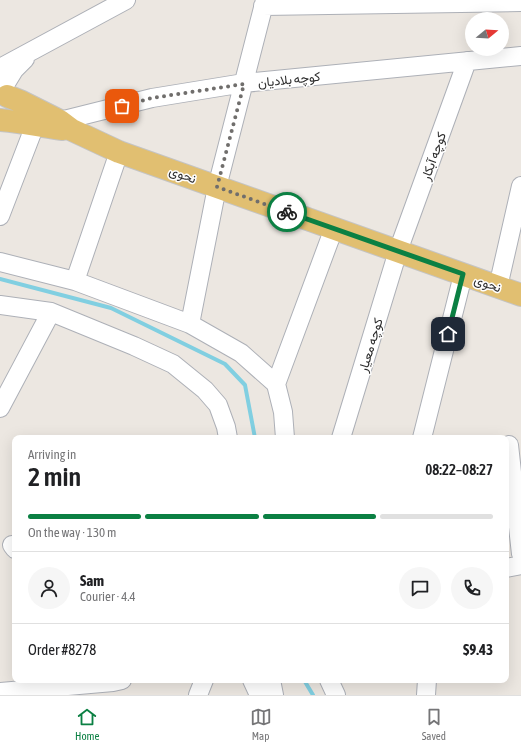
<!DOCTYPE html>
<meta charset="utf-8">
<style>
:root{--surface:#fff;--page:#f6f6f6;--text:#202124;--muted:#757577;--line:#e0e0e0;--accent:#0b8043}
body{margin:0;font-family:"Asap Condensed",Vazirmatn,sans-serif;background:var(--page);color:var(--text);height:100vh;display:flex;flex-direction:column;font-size:15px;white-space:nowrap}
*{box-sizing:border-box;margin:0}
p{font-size:13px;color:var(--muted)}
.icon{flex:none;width:22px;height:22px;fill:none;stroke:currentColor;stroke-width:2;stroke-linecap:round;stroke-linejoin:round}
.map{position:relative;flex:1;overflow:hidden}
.panel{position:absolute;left:12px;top:435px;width:497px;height:248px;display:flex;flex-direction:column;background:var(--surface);border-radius:8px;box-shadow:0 4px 16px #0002}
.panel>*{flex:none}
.needle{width:26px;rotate:72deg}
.controls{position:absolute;left:465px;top:12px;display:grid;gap:8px}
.controls a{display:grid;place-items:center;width:44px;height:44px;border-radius:50%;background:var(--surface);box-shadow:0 4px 16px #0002;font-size:20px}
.pin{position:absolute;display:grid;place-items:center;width:34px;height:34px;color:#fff;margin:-17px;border-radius:8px;box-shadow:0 2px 6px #0006}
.courier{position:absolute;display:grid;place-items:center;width:40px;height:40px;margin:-20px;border:3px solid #0b8043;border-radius:50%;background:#fff;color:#222;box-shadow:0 1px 5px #0007}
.headline em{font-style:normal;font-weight:600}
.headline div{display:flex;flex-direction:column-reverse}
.headline{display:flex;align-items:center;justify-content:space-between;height:68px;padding:0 16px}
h1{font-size:26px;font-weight:600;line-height:30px}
.bar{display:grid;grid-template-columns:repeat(4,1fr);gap:6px 4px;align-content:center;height:48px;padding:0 16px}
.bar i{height:5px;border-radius:3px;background:var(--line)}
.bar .on{background:var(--accent)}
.bar p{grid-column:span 4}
.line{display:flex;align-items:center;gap:10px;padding:0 16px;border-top:1px solid var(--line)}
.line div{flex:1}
.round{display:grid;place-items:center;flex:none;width:42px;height:42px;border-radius:21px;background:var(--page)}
.dock{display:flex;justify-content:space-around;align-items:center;height:56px;border-top:1px solid var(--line);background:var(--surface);font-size:11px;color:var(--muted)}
.dock a{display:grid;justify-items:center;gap:2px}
.dock .on{color:var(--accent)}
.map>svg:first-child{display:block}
</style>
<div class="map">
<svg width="521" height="695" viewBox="0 0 521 695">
<rect width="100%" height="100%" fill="#ece7e1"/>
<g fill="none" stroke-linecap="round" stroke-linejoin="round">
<path stroke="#81cfe1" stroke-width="4" d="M 0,279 L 111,308 L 225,364 L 245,385 L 255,438
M 304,680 L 313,695"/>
<defs>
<path id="minor" d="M 263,6 L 521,2
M 0,68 L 126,0
M 3,88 L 14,70 L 25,59
M 60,121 L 152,98 L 244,83 L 521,56
M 0,216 L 35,125
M 0,262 L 75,281 L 190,324 L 241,353 L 276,384 L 283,412 L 285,438
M 75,281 L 119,152
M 498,287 L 521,186
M 0,305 L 51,312 L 134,346 L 173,364 L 205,390 L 218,405 L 226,427 L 228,438
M 190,324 L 217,187 L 265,0
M 276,384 L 334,228
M 0,408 L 51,312
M 341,438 L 398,251 L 467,61
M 422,438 L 463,275
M 509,445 L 521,554
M 12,545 L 15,549
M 506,568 L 521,565
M 252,680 L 259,695
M 271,680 L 274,695
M 329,680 L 336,695
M 0,692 L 113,682 L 122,680
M 198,695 L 204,680
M 426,695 L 427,680"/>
<path id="major" d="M 7,96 L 22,102 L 60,121 L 72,130 L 119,152 L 521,295
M 0,120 C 21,122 42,126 63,129"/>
</defs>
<use href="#minor" stroke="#adb0b7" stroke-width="20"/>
<use href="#major" stroke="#c4c4c4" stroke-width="24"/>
<use href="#minor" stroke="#fff" stroke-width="18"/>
<use href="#major" stroke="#e1bf71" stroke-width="22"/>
</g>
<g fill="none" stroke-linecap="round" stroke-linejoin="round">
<path stroke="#706e6c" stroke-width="4" stroke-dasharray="0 7.2" d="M 122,106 L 152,98 L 244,84 L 217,187 L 287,212"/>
<path stroke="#0b8043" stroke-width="5" d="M 287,212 L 463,274 L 448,334"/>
</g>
<g text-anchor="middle" stroke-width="3" stroke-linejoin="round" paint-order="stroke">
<g font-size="13" fill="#2d2d2d" stroke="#fff">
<text transform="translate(289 79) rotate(-6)" y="5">کوچه بلادیان</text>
<text transform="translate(433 156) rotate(-70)" y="5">کوچه آبکار</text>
<text transform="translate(183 174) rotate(20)" y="5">نحوی</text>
<text transform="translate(488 283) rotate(20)" y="5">نحوی</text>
<text transform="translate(370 345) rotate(-73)" y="5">کوچه معیار</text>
</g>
</g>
</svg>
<div class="controls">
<a><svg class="needle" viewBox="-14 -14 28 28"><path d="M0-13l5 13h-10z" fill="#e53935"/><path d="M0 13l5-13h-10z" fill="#757577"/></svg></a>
</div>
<div class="pin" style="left:122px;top:106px;background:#ea580c"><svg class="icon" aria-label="bag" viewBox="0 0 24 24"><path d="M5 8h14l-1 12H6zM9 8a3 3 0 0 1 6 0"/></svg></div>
<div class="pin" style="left:448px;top:334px;background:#1f2937"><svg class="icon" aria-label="home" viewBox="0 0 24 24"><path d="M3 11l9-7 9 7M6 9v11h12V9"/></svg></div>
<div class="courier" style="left:287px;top:212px"><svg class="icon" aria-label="bike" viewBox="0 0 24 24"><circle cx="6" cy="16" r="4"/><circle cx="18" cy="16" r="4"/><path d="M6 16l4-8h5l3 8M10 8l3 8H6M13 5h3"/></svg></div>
<section class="panel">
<div class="headline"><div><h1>2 min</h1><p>Arriving in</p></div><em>08:22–08:27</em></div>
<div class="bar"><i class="on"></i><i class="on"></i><i class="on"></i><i></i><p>On the way · 130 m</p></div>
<div class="line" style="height:72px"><a class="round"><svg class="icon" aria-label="person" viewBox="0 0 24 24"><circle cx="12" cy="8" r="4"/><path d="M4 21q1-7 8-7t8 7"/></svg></a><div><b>Sam</b><p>Courier · 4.4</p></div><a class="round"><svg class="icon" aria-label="chat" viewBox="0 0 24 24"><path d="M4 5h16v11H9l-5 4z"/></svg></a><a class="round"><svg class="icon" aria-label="phone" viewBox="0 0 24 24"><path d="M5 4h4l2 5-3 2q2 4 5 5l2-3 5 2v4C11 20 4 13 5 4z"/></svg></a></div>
<div class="line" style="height:52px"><div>Order #8278</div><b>$9.43</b></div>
</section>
</div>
<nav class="dock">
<a class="on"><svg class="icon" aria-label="home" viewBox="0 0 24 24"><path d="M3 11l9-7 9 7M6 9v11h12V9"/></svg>Home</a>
<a><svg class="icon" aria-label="map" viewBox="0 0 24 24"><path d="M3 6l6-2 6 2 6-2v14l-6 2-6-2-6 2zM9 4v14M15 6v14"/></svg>Map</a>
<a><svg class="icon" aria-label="saved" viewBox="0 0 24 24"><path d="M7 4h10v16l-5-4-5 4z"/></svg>Saved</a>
</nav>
